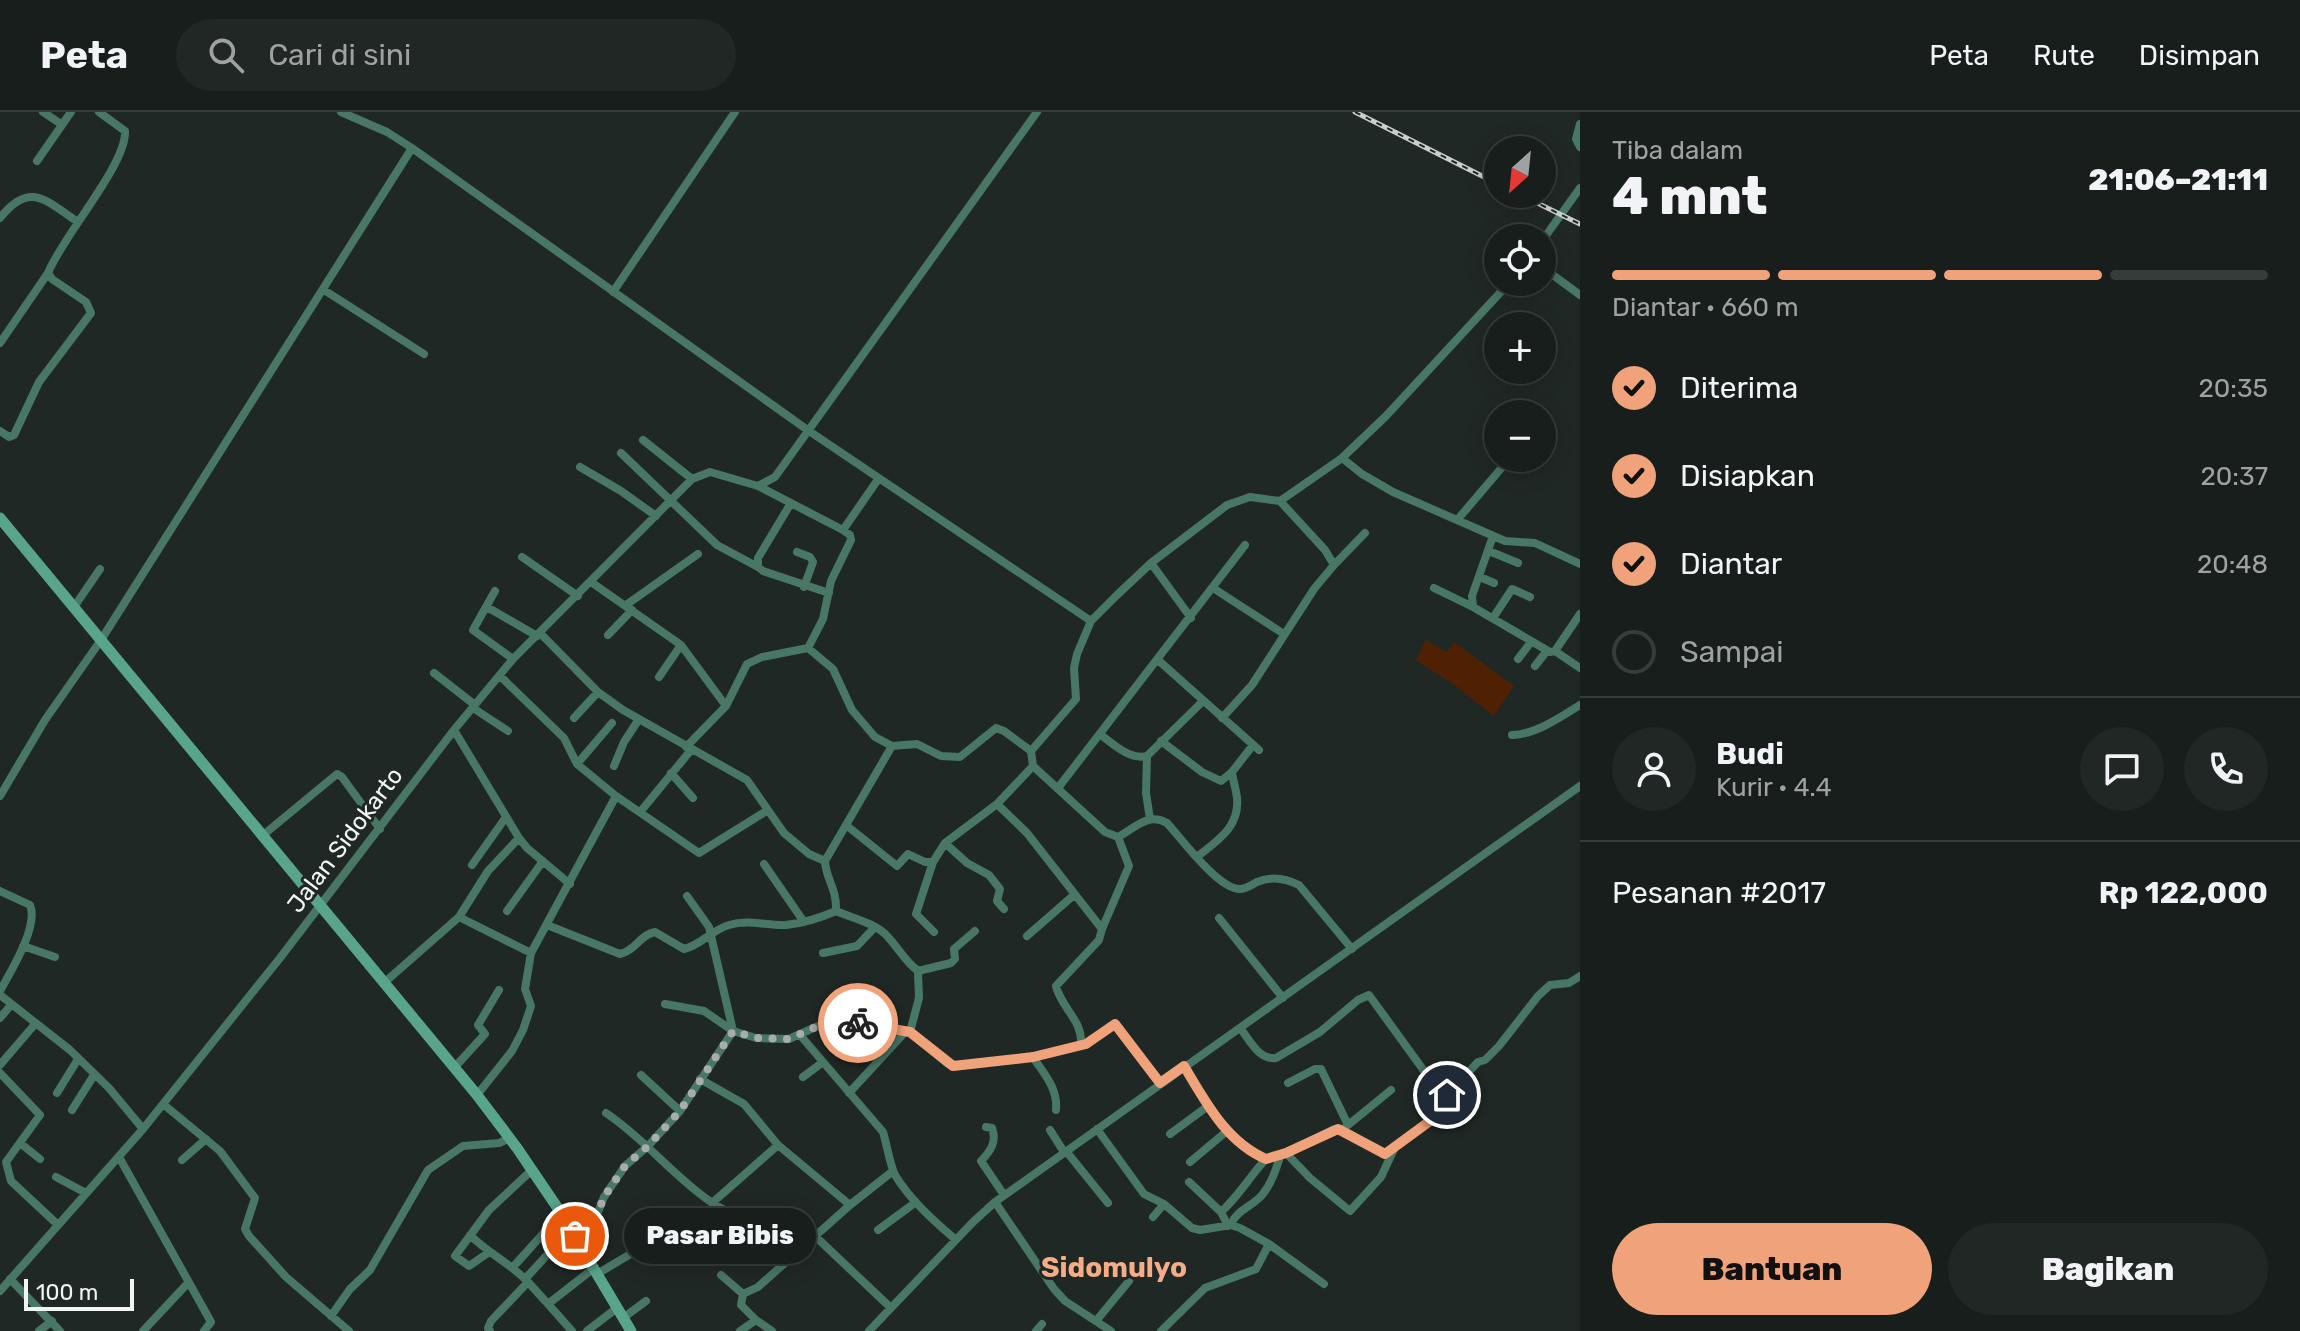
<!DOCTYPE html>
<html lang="id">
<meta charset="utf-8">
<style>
:root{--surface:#181e1c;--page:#212725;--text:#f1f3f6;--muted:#9fa2a3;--line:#363c3b;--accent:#f0a27a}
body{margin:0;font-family:Rubik,sans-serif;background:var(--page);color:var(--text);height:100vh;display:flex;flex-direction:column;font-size:30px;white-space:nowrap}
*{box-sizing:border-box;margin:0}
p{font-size:26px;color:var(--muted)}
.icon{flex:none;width:44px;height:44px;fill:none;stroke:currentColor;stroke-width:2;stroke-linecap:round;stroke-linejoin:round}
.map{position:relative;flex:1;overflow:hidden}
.drawer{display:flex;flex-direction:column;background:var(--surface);width:720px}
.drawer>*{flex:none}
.needle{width:52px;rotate:207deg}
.tools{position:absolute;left:1484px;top:24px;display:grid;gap:16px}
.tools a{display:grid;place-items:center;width:72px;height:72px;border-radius:50%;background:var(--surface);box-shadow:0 4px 20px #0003,0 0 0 2px var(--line);font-size:40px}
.scale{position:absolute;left:24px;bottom:20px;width:110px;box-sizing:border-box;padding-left:8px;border:4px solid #f0f5f3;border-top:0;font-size:22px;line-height:28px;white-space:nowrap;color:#f0f5f3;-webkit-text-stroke:6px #202825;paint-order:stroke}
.pin{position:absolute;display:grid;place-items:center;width:68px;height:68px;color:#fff;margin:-34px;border:4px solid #fff;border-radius:50%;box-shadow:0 2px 8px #0007}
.courier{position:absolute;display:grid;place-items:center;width:80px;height:80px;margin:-40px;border:6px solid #f0a27a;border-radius:50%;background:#fff;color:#222;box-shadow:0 2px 10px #0007}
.bubble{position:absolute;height:56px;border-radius:28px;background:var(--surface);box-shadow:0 4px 20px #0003,0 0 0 2px var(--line);font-size:26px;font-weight:800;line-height:56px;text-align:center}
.overview em{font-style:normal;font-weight:800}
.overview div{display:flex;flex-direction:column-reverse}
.overview{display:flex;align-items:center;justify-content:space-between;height:136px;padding:0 32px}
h1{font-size:52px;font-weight:800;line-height:60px}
.bar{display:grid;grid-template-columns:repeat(4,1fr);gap:12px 8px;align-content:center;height:96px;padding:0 32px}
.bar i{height:10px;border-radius:6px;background:var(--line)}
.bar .on{background:var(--accent)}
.bar p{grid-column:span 4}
.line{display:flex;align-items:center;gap:20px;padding:0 32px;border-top:2px solid var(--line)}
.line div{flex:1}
.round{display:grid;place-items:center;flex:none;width:84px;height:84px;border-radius:42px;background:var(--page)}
ol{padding:0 32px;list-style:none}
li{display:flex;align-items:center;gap:24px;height:88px}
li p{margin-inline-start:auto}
li .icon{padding:8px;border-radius:50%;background:var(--accent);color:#111;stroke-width:4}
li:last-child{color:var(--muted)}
li i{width:44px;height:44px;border:4px solid var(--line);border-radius:50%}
.primary-button{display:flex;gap:16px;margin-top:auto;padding:16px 32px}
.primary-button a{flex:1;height:92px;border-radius:48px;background:var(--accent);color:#111;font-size:32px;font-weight:800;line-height:92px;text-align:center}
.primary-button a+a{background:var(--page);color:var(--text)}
header{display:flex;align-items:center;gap:48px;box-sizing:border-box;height:112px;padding:0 40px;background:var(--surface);border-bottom:2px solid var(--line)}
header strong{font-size:38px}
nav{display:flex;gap:44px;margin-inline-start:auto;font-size:28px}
.search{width:560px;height:72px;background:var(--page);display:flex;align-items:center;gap:20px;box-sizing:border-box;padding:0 28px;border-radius:44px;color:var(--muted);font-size:30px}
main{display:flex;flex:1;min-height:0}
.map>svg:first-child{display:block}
</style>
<header>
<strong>Peta</strong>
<div class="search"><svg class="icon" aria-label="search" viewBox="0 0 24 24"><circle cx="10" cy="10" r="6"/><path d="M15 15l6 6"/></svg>Cari di sini</div>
<nav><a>Peta</a><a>Rute</a><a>Disimpan</a></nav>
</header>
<main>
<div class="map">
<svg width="1580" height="1219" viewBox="0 0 1580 1219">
<rect width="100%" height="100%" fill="#202825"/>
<path fill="#502002" d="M 1426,528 L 1447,540 L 1454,530 L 1514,574 L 1494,604 L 1456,574 L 1416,548 Z"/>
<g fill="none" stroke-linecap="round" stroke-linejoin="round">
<path stroke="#497766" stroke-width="8" d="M 43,0 L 61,12
M 1580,12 L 1576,27 L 1580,35
M 412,36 L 809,319 L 1091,509
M 37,49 L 71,0
M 0,106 C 30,68 46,89 78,110
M 1542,129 L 1580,76
M 1542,155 L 1580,183
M 324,178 L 424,242
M 613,180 L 735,0
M 0,231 L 48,161
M 0,319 L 9,325 L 14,323 L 39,270 L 91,201 L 86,190 L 52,167 L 48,161 C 62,125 127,52 125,19 L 99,0
M 643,328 L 692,367
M 621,341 L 717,433 L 758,455
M 1342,346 L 1362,362 L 1393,380 L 1505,429 L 1535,431 L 1580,452
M 580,355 L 621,379 L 656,404
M 758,374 L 775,365 L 1037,0
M 791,391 L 758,446 L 758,455 L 763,459 L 829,481
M 1458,407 L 1510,346
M 843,418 L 879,366
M 1493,424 L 1472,484 L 1473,495 L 1550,540 L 1555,539 L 1580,502
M 1489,439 L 1518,451
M 797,440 L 810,445 L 813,450 L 804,475
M 522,445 L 578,484
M 1151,451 L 1191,506
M 1334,453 L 1365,421
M 1480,465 L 1494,471
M 591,470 L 681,533 L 726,594
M 1213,476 L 1284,522
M 1434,476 L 1473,495
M 495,479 L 473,518 L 513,547
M 626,493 L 698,442
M 74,495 L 100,457
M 487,495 L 537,524
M 1493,506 L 1512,477 L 1530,485
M 540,521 L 598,580 L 623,598 L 747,668 L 784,721 L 809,742 L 825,749 C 826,768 837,776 836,799 C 820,806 804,811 786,813 C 767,814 749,807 729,813 C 712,818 701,833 684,837 L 655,820 C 641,822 635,839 620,842 L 547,813
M 608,523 L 632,498
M 808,536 L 833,557 L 852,598 L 875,625 L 892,634 L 917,632 L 941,644 L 960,645 L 996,616 L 1004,619 L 1031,639
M 1555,539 L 1580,556
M 1518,547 L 1531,530
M 1158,548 L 1259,638
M 1535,554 L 1546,540
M 434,561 L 475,593
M 500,564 L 564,626 L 577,652 L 616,684 L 699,741 L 768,698
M 659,565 L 681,533
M 473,596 L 508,619
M 574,606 L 598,580
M 1222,606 L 1252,573 L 1314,477 L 1334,453 L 1325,438 L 1280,389
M 454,618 L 519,726 L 527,736 L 570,772
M 1101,623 C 1114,633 1130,648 1147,644
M 1512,623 C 1534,623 1561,605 1580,593
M 1161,629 L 1202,660 L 1221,669 L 1232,660 L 1253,633
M 892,634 L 846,713 L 897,754 L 908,742 L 925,750 L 933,750 L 945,731 L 997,692 L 1033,654
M 577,652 L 612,611
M 614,654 L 624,630 L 639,607
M 671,661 L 693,686
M 1058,676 L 1245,433
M 0,684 L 45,608 L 101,528 L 412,36 L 387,20 L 341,0
M 997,692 L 1027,721 L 1102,817 L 1099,828 L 1056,874 C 1061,896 1083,908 1081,933
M 641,699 L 691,638
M 1150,707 L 1146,681 L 1147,644 L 1203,589
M 262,724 L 337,662 L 342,665 L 380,717
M 945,731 L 967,751 L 989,763 L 1000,777 L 997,789 L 1004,797
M 1198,744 C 1217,729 1240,715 1237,686 C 1236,677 1233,669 1232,660
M 825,749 L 846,713
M 933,750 L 916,802 L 934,820
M 764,752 L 804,810
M 472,753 L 506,705
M 0,779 L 30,793 C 39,814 11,859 0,879
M 687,784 L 709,815 L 733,919
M 507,799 L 543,749
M 836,799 C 852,806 876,811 888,825 C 899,837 905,849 918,859 L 919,886 L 910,920
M 459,805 L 488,759 L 519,726
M 1219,806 L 1283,886
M 1102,817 L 1129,754 L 1118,725
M 1027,824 L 1074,783
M 23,834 L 55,845
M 1352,837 L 1299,773 C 1285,766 1271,764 1257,770 C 1251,773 1246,777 1240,777 C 1218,777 1181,726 1167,711 C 1148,700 1135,716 1118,725 L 1105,720 L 1033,654 L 1031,639 L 1076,587 L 1074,556 L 1077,542 L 1091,509 L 1116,484 L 1151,451 L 1227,393 L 1250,385 L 1280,389 L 1342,346 L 1386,304 L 1510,170
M 823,841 L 857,834 L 875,815
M 918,859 L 951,851 L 955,847 L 954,837 L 975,819
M 385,870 L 459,805 L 531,841
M 0,883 L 70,938 L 109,976 L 143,1017
M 665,892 L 704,899 L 733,919
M 0,906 L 11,893
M 1241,917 C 1250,929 1259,948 1276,946 L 1320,920 L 1358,888 L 1369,883 L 1427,963 L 1447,983
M 800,923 L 883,1020 C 887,1033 890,1053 895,1063 C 910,1088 934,1109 956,1128
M 1033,945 C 1044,962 1058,976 1056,998
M 0,953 L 36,911
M 1184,954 C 1205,989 1226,1030 1266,1047 L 1286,1041 L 1334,1017 L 1342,1018 L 1391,978
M 454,956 L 485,922 L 478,913 L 499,878
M 0,961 L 40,1003 L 6,1050 L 11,1069 L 57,1112
M 641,963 L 680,999
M 803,965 L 823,950
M 700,967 L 744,992 L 778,1033 L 850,1093
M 1288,971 L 1315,957 L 1321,957 L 1348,1013
M 57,981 L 78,947
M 849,981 L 906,919
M 477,983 L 512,939 L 523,918 L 531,894 L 525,877 L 531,841 L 616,684
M 1447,983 L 1478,950 L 1485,948 L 1499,934 L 1538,884 L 1550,873 L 1569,871 L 1580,864
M 163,992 L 220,1039 L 255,1086 L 245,1117 L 249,1124 L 286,1165 L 349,1219
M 72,998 L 94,963
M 606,1001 C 645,1027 673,1064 711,1090 C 725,1100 733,1099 745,1115
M 986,1015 L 992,1016 C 997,1029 991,1039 981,1049 L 1004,1083
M 1097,1017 L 1144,1082 L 1164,1092 L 1192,1116 L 1200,1118 L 1231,1113 L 1240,1116 L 1269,1132 L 1324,1172
M 1050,1018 L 1064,1040
M 1342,1018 L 1385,1042 L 1445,998 L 1447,983
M 1170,1022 L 1208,994
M 20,1031 L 40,1047
M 1066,1039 L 1108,1091
M 1286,1041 L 1310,1066 L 1350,1099 L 1381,1065 L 1395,1035
M 119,1045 L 211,1210 L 204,1219
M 182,1048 L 206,1027
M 1190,1050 L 1227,1019
M 56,1065 L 86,1081
M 1189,1070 L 1221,1100 L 1228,1114
M 995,1090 L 1054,1177 L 1065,1189 L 1111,1219
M 712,1091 L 778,1033
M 1221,1100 C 1239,1084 1249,1065 1266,1047
M 1153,1105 L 1164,1092
M 1231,1113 C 1235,1099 1253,1094 1262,1083 C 1272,1071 1276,1057 1281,1042
M 878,1118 L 916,1090
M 470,1123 C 489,1142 510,1151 528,1170
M 575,1124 L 594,1110 L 604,1085 L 625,1054 L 648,1034 L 680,999 L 733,919 L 756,926 L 789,927 L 818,914 L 856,911 L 877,913 L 910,920 L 948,952 L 953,954 L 1033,945 L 1086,932 L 1115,912 L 1160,971
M 816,1125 L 891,1196
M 488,1141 L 469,1154 L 455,1144 L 489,1098 L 532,1058
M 513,1155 L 561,1102
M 597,1162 L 634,1140
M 721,1163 L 743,1182
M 10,1167 L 60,1219
M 525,1167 L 571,1117
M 0,1179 L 143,1017 L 280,846 L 454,618 L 513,547 L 692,367 L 710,360 L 758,374 L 843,418 L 850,423 L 851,428 L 831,469 L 823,507 L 808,536 L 762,545 L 747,552 L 726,594 L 686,635
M 548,1192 L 572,1219
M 331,1204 L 350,1177 L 370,1158 L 428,1058 L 463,1034 L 499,1031 L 510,1026
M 623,1206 L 646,1189
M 1096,1209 L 1129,1169
M 39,1219 L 52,1209
M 143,1219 L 188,1171
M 490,1219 L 488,1216 L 491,1209 L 528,1170 L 548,1192 L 594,1156
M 587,1219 L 617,1196
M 740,1219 L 756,1208
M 772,1219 L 756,1208 L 741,1193 L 743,1182 L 758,1175 L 850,1093 L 893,1059
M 869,1219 L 973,1110 L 995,1090 L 1580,674
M 1036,1219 L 1042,1212
M 1161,1219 L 1205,1176 L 1256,1157 L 1269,1132"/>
<path stroke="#58a58b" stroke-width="11" d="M 0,406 L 477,983 L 517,1036 L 557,1095 L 631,1219"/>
<defs>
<path id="rail" d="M 1355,0 L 1498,72
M 1519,82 L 1580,112"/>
</defs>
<use href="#rail" stroke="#cacfcd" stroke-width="5"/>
<use href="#rail" stroke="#202825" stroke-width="2" stroke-dasharray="6" stroke-linecap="butt"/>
</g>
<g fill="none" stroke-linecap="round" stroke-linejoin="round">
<path stroke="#a7adab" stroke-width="8" stroke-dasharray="0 14.4" d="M 575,1124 L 594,1110 L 604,1085 L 625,1054 L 648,1034 L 680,999 L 733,919 L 756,926 L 789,927 L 818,914 L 858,911"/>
<path stroke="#f0a27a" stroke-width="10" d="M 858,911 L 910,920 L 953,954 L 1033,945 L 1086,932 L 1115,912 L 1160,971 L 1184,954 C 1205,989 1226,1030 1266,1047 L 1286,1041 L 1338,1017 L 1385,1042 L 1445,998 L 1447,983"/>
</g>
<g text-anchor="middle" stroke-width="6" stroke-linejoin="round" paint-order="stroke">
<g font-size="24" fill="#f0f5f3" stroke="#202825">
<text transform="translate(345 728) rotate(-53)" y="8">Jalan Sidokarto</text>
</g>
<g font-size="28" font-weight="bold" fill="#f5ac87" stroke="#202825">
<text x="1114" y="1165">Sidomulyo</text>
</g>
</g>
</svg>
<div class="tools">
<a><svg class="needle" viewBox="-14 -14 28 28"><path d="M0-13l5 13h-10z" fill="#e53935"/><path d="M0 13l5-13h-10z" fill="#9fa2a3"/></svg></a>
<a><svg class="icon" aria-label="locate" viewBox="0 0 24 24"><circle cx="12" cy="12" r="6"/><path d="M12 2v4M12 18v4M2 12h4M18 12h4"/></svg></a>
<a>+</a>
<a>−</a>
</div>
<div class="scale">100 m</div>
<div class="pin" style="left:575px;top:1124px;background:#ea580c"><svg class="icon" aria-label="bag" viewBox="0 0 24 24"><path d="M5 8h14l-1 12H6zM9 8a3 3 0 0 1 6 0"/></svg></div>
<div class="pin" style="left:1447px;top:983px;background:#1f2937"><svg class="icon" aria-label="home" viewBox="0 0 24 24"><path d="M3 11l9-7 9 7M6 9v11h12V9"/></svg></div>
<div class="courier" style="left:858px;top:911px"><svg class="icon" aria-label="bike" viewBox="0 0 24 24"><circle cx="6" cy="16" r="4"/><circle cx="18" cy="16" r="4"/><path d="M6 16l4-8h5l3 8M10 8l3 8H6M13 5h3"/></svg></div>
<div class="bubble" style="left:624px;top:1096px;width:192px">Pasar Bibis</div>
</div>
<section class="drawer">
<div class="overview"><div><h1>4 mnt</h1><p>Tiba dalam</p></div><em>21:06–21:11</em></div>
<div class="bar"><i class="on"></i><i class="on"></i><i class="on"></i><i></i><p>Diantar · 660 m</p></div>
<ol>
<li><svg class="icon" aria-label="check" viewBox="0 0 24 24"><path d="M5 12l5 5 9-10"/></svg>Diterima<p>20:35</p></li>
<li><svg class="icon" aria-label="check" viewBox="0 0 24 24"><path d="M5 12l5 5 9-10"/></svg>Disiapkan<p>20:37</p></li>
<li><svg class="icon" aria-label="check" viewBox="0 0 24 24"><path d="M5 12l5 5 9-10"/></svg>Diantar<p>20:48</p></li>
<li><i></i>Sampai</li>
</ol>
<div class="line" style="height:144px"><a class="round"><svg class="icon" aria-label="person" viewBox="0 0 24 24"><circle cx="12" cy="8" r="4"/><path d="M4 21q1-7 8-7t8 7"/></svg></a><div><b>Budi</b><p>Kurir · 4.4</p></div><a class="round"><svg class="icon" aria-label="chat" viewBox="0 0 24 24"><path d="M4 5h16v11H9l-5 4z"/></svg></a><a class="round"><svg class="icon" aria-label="phone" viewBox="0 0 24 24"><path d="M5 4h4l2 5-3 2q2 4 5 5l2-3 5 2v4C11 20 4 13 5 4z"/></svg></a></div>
<div class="line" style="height:104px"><div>Pesanan #2017</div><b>Rp 122,000</b></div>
<div class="primary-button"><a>Bantuan</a><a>Bagikan</a></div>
</section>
</main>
